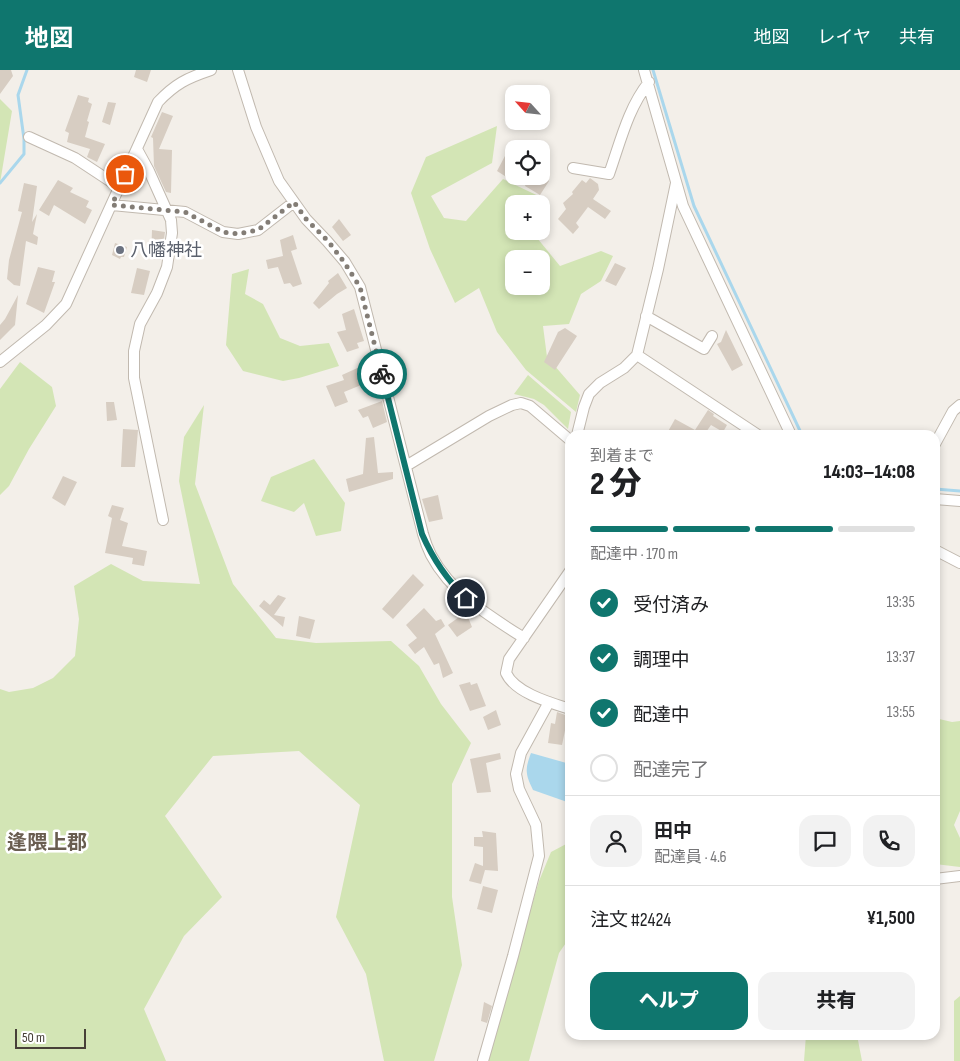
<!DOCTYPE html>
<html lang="ja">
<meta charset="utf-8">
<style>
:root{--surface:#fff;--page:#f2f2f2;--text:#202124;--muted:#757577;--line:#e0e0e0;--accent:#0f766e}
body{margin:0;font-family:"Sofia Sans Condensed","Noto Sans JP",sans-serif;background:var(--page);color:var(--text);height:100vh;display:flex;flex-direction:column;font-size:19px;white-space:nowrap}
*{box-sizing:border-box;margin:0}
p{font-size:16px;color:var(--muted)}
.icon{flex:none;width:28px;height:28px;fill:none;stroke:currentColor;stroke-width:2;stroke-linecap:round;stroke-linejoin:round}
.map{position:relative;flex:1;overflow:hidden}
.panel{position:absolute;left:565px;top:360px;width:375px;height:610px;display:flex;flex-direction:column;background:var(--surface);border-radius:15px;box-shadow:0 2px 8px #0003}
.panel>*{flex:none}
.needle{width:32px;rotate:297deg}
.buttons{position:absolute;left:505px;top:15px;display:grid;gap:10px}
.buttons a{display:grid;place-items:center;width:45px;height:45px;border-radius:10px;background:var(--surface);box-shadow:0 2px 8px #0003;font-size:25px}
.scale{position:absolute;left:15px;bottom:12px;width:71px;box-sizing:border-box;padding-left:5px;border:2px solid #474038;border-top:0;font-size:14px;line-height:18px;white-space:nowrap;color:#474038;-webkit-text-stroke:4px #fff;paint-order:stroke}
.pin{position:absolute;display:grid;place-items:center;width:42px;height:42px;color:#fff;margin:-21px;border:2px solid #fff;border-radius:50%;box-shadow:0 1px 5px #0007}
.courier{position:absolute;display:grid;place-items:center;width:50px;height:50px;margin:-25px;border:4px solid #0f766e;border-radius:50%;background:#fff;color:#222;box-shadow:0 1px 6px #0007}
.headline em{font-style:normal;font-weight:800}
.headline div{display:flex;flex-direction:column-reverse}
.headline{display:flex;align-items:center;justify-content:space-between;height:85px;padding:0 25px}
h1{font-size:32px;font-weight:800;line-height:38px}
.bar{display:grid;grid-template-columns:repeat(4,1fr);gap:8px 5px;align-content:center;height:60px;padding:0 25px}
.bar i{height:6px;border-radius:4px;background:var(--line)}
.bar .current{background:var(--accent)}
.bar p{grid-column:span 4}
.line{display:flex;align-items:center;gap:12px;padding:0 25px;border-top:1px solid var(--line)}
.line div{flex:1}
.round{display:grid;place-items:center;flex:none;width:52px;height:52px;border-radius:15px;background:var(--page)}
ol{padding:0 25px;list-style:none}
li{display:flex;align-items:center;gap:15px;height:55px}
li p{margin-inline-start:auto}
li .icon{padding:5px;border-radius:50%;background:var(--accent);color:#fff;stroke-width:4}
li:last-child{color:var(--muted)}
li i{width:28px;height:28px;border:2px solid var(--line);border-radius:50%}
.action{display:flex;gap:10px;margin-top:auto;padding:10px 25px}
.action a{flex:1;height:58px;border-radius:15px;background:var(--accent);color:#fff;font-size:20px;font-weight:800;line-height:58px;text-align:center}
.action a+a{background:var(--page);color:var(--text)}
header{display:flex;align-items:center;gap:30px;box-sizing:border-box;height:70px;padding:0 25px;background:var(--accent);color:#fff}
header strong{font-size:24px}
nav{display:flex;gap:28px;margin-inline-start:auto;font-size:18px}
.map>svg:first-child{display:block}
</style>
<header>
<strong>地図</strong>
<nav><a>地図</a><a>レイヤ</a><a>共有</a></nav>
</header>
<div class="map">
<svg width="960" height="991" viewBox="0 0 960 991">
<rect width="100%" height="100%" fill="#f3efe9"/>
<path fill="#d3e5b5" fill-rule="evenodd" d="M 0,29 L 12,41 L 0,113 Z
M 497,56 L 492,93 L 431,126 L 444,148 L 466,151 L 503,109 L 549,131 L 550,144 L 541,154 L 541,134 L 514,134 L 514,161 L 534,161 L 533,163 L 560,196 L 601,181 L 613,186 L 601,211 L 581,224 L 569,254 L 543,256 L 547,287 L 580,325 L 576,342 L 526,300 L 497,262 L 479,218 L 455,233 L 430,179 L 411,123 L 426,87 ZM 514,189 L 541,189 L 541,216 L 514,216 Z
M 249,199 L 245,224 L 263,234 L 280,268 L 300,276 L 329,273 L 339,296 L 299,308 L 283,311 L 243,301 L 226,275 L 232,204 Z
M 20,292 L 52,317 L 56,336 L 29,379 L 9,416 L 0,425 L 0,319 Z
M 528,305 L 571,342 L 568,359 L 544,335 L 534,329 L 514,324 Z
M 204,335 L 195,414 L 233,514 L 276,568 L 316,573 L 391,571 L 419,596 L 441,634 L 471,673 L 452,714 L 452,827 L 462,895 L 434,991 L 384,991 L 366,904 L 336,847 L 360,735 L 299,681 L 213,686 L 165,746 L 222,827 L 184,866 L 144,939 L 166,991 L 0,991 L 0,619 L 9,622 L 33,618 L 53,608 L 75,586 L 79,549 L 74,516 L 111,494 L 143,511 L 200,514 L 179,411 L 184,367 Z
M 314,389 L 345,433 L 341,461 L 316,466 L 304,433 L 294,442 L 261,431 L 271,407 Z
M 935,648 L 952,652 L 960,651 L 960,741 L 954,755 L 960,768 L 960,797 L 935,794 Z
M 570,772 L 570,867 L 559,883 L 529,991 L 486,991 L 539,811 L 551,782 Z
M 960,926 L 960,991 L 954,991 L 954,931 Z
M 806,965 L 857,965 L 862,991 L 804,991 Z"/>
<path fill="#aad7ec" d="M 531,683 L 570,694 L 570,733 L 533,720 C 525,704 525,699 531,683 Z"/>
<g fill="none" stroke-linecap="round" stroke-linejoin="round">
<path stroke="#aad7ec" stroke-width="3" d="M 653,0 L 694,136 L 802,365
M 0,113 L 24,84 L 24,69 L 18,25 L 27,0
M 935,419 L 960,421"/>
</g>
<path fill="#d7cdc2" d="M 0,0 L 11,0 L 13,6 L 0,24 Z
M 136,0 L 151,0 L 147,12 L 134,7 Z
M 78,25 L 89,28 L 88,32 L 92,34 L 87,51 L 89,52 L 85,67 L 105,74 L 97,92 L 87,87 L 90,79 L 67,72 L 69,63 L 65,61 Z
M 108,32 L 116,33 L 110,55 L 102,52 Z
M 162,42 L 173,46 L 159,79 L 172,80 L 171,123 L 166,122 L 154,96 L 153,68 L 151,67 Z
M 506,84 L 514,88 L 514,105 L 511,103 L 508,108 L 497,101 Z
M 516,106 L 541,106 L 549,111 L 540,125 L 525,116 L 526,113 Z
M 590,108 L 598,114 L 599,120 L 593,129 L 611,141 L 605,149 L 588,137 L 576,153 L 579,157 L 573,164 L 558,149 L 566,139 L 563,133 L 573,124 L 572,122 L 582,110 L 586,113 Z
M 58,110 L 73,118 L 70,122 L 89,131 L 86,137 L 92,140 L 85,154 L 54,135 L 49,146 L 39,140 Z
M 24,113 L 37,116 L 32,152 L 37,144 L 33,164 L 38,167 L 37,175 L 26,171 L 20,216 L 14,215 L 7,209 L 9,190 L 22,142 L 18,141 Z
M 339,149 L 351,165 L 343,171 L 332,157 Z
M 152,160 L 165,162 L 161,190 L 151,189 Z
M 293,165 L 297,179 L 291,181 L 302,214 L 293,217 L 290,213 L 284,214 L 278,197 L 268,199 L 266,190 L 283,186 L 280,170 Z
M 115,173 L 127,177 L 124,187 L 121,187 L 120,189 L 112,185 Z
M 615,193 L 626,198 L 616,216 L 605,211 Z
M 38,197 L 55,201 L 52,212 L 55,212 L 44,243 L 26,234 Z
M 137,198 L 150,201 L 144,225 L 131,223 Z
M 338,203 L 347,218 L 337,224 L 319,239 L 313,233 L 329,213 L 328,211 Z
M 18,225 L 15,255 L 0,270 L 0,255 L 5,249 Z
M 354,239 L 364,271 L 357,273 L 359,278 L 347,282 L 337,262 L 346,260 L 342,244 Z
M 565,258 L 577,266 L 555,300 L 544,292 L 558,262 Z
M 726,260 L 743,295 L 732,301 L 717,274 L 721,272 Z
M 364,295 L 371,311 L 344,322 L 348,332 L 335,337 L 326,316 L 344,310 L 342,305 Z
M 382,331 L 387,352 L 373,358 L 368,346 L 363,348 L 358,340 Z
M 106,332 L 114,332 L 117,350 L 107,351 Z
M 708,340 L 714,344 L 713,346 L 727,355 L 723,362 L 711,355 L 704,365 L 666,365 L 675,349 L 695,360 Z
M 123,359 L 138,360 L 135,397 L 121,397 Z
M 374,367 L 378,403 L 393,402 L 393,409 L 349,422 L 346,409 L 363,404 L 366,368 Z
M 63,406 L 77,412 L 65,436 L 52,428 Z
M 438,425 L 443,449 L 429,452 L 422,429 Z
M 112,435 L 124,438 L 120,450 L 128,453 L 122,476 L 147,481 L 144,496 L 132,494 L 133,488 L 105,483 L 112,448 L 108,446 Z
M 413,504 L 424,515 L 393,549 L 382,539 Z
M 278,525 L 286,528 L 274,545 L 285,547 L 283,557 L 259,536 L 264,530 L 270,535 Z
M 424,538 L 436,551 L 441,549 L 445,556 L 435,564 L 453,603 L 443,608 L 439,593 L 434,595 L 424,577 L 415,584 L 408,575 L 417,568 L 406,555 Z
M 466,542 L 472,557 L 457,567 L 448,555 Z
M 299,546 L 315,550 L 310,569 L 296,566 Z
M 470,612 L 471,615 L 477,613 L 486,636 L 470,641 L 459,615 Z
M 496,640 L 501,655 L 488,660 L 483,647 Z
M 557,642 L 568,646 L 562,675 L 548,673 L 551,653 L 555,654 Z
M 500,683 L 501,689 L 486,693 L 491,722 L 477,723 L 470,689 Z
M 482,761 L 496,763 L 498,801 L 485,800 L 481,814 L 469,811 L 475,793 L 483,796 L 483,777 L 474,776 L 474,767 L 483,767 Z
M 483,816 L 498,820 L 492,843 L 477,839 Z
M 484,932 L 492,936 L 487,953 L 481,951 Z"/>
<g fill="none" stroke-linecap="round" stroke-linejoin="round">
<defs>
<path id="minor" d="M 238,0 L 256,57 L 279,111 L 306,149 L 327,171 L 345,192 L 360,217 L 423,464 C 425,471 428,479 431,485 C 451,523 489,546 524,568
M 644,0 L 683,136 L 791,365
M 29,67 L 75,88 L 119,117
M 137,79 L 149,101 L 171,150 L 172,163 L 167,197 L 157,223 L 140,254 L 134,281 L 134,308 L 163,450
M 573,98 L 609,104 C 620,73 628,38 649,12
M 112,135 L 185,142 L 223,162 L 238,164 L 258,160 L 294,132
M 646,246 L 704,279 L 712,266
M 637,285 L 758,365
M 0,292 L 46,255 L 66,234 L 158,32 C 175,14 187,8 211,0
M 577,365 L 584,337 L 589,324 L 600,313 L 624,298 L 637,285 L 658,199 L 676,113
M 935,374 L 953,341 L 960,335
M 406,396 L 489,346 L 512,335 L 521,333 L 530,336 L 570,370
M 935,429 L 960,431
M 935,480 L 960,493
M 570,501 L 509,589 L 506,603 C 515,623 551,633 570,639
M 935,809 L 960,806
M 483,991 L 513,886 L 539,786 L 536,755 L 519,719 L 516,704 L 521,683 L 549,632"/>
</defs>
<use href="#minor" stroke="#c1b9af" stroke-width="12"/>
<use href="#minor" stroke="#fff" stroke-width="10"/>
</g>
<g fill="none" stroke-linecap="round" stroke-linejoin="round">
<path stroke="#837d76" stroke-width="5" stroke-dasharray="0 9" d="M 125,104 L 112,135 L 185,142 L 223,162 L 238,164 L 258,160 L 294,132 L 306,149 L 328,171 L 344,192 L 360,217 L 382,304"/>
<path stroke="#0f766e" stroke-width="6" d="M 382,304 L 422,464 C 433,489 446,509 466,528"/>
</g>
<circle fill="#6b7280" stroke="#fff" stroke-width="2" cx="120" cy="180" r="5"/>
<g text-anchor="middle" stroke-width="5" stroke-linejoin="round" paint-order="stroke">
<g font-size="18" fill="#5b616d" stroke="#fff" text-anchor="start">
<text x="130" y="186">八幡神社</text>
</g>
<g font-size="20" font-weight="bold" fill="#695d50" stroke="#fff">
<text x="47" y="779">逢隈上郡</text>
</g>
</g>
</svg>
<div class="buttons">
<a><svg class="needle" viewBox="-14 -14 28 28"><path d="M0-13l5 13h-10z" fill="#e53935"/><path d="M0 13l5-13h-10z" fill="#757577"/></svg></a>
<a><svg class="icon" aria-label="locate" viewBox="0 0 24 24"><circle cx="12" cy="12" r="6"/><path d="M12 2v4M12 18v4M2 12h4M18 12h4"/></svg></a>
<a>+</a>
<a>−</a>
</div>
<div class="scale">50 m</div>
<div class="pin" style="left:125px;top:104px;background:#ea580c"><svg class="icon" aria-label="bag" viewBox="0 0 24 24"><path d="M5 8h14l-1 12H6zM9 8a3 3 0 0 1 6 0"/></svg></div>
<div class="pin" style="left:466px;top:528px;background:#1f2937"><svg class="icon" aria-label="home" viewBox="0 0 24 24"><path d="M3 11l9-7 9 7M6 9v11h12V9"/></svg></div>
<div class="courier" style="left:382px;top:304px"><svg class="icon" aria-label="bike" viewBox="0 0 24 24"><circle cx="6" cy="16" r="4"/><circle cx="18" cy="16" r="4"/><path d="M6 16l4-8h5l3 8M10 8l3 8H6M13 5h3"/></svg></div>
<section class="panel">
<div class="headline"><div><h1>2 分</h1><p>到着まで</p></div><em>14:03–14:08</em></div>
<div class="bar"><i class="current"></i><i class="current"></i><i class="current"></i><i></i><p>配達中 · 170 m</p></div>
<ol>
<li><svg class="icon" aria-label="check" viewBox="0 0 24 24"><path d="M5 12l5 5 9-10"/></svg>受付済み<p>13:35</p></li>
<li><svg class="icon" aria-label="check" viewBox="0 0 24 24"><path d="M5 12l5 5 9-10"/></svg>調理中<p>13:37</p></li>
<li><svg class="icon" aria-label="check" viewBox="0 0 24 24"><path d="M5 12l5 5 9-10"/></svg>配達中<p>13:55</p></li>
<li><i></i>配達完了</li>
</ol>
<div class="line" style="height:90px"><a class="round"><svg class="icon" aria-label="person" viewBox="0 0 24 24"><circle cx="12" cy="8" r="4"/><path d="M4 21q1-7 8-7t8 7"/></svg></a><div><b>田中</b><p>配達員 · 4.6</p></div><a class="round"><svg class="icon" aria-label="chat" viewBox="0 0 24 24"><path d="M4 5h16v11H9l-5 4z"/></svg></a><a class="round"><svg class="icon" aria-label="phone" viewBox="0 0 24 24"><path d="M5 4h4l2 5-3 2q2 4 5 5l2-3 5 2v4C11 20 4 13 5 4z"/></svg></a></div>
<div class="line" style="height:65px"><div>注文 #2424</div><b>¥1,500</b></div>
<div class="action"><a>ヘルプ</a><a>共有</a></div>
</section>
</div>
